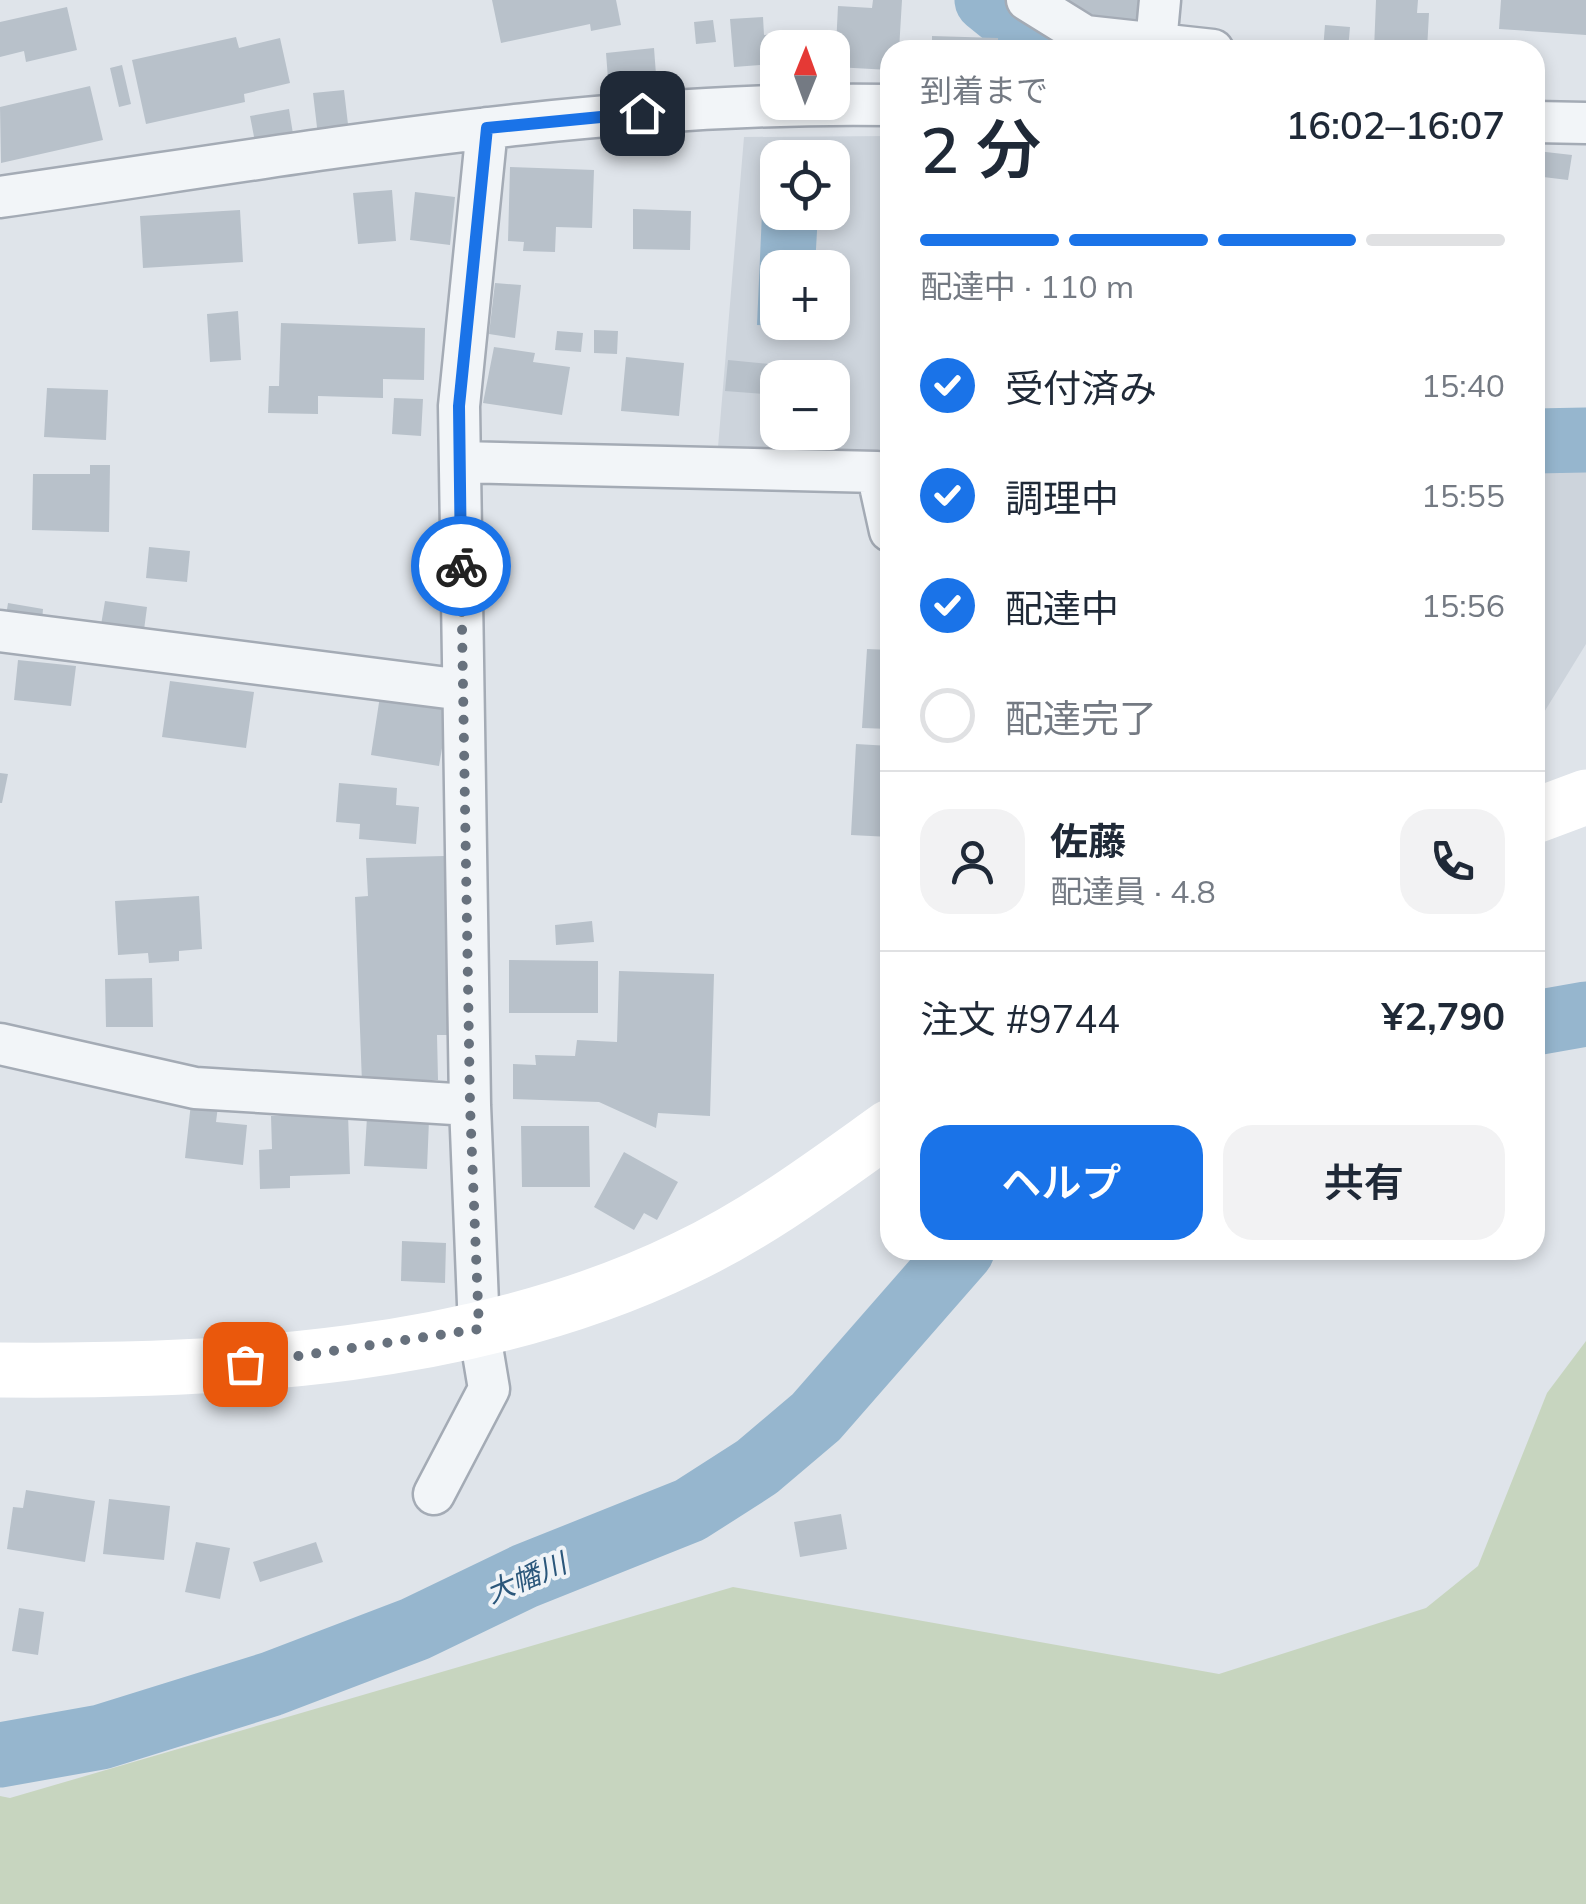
<!DOCTYPE html>
<html lang="ja">
<meta charset="utf-8">
<style>
:root{--surface:#fff;--page:#f2f2f3;--text:#1f2937;--muted:#747a83;--line:#e0e1e3;--accent:#1a73e8}
body{margin:0;font-family:Mulish,"Noto Sans JP",sans-serif;background:var(--page);color:var(--text);height:100vh;display:flex;flex-direction:column;font-size:38px;white-space:nowrap}
*{box-sizing:border-box;margin:0}
p{font-size:32px;color:var(--muted)}
.icon{flex:none;width:55px;height:55px;fill:none;stroke:currentColor;stroke-width:2;stroke-linecap:round;stroke-linejoin:round}
.map{position:relative;flex:1;overflow:hidden}
.drawer{position:absolute;left:880px;top:40px;width:665px;height:1220px;display:flex;flex-direction:column;background:var(--surface);border-radius:30px;box-shadow:0 5px 15px #0003}
.drawer>*{flex:none}
.needle{width:65px;rotate:1deg}
.tools{position:absolute;left:760px;top:30px;display:grid;gap:20px}
.tools a{display:grid;place-items:center;width:90px;height:90px;border-radius:20px;background:var(--surface);box-shadow:0 5px 15px #0003;font-size:50px}
.pin{position:absolute;display:grid;place-items:center;width:85px;height:85px;color:#fff;margin:-42px;border-radius:20px;box-shadow:0 5px 15px #0006}
.courier{position:absolute;display:grid;place-items:center;width:100px;height:100px;margin:-50px;border:8px solid #1a73e8;border-radius:50%;background:#fff;color:#222;box-shadow:0 2px 12px #0007}
.headline em{font-style:normal;font-weight:600}
.headline div{display:flex;flex-direction:column-reverse}
.headline{display:flex;align-items:center;justify-content:space-between;height:170px;padding:0 40px}
h1{font-size:65px;font-weight:600;line-height:75px}
.bar{display:grid;grid-template-columns:repeat(4,1fr);gap:15px 10px;align-content:center;height:120px;padding:0 40px}
.bar i{height:12px;border-radius:8px;background:var(--line)}
.bar .current{background:var(--accent)}
.bar p{grid-column:span 4}
.line{display:flex;align-items:center;gap:25px;padding:0 40px;border-top:2px solid var(--line)}
.line div{flex:1}
.round{display:grid;place-items:center;flex:none;width:105px;height:105px;border-radius:30px;background:var(--page)}
ol{padding:0 40px;list-style:none}
li{display:flex;align-items:center;gap:30px;height:110px}
li p{margin-inline-start:auto}
li .icon{padding:10px;border-radius:50%;background:var(--accent);color:#fff;stroke-width:4}
li:last-child{color:var(--muted)}
li i{width:55px;height:55px;border:5px solid var(--line);border-radius:50%}
.cta{display:flex;gap:20px;margin-top:auto;padding:20px 40px}
.cta a{flex:1;height:115px;border-radius:30px;background:var(--accent);color:#fff;font-size:40px;font-weight:600;line-height:115px;text-align:center}
.cta a+a{background:var(--page);color:var(--text)}
.map>svg:first-child{display:block}
</style>
<div class="map">
<svg width="1586" height="1904" viewBox="0 0 1586 1904">
<rect width="100%" height="100%" fill="#dfe4ea"/>
<path fill="#cdd4dc" fill-rule="evenodd" d="M 890,136 L 890,457 L 718,447 L 744,137 ZM 778,158 L 832,158 L 832,212 L 778,212 ZM 778,268 L 832,268 L 832,322 L 778,322 ZM 778,378 L 832,378 L 832,432 L 778,432 Z
M 1535,461 L 1586,466 L 1586,644 L 1535,727 Z"/>
<path fill="#c7d5bf" d="M 1586,1341 L 1586,1904 L 0,1904 L 0,1796 L 10,1798 L 733,1587 L 1219,1674 L 1426,1608 L 1478,1566 L 1547,1393 Z"/>
<path fill="#96b6ce" d="M 763,190 L 777,190 L 778,212 L 818,213 L 815,267 L 778,268 L 778,322 L 812,323 L 812,327 L 757,325 Z"/>
<g fill="none" stroke-linecap="round" stroke-linejoin="round">
<path stroke="#96b6ce" stroke-width="65" d="M 987,0 L 1049,50
M 1535,441 L 1586,440
M 1535,1023 L 1586,1014
M 0,1755 L 101,1737 L 271,1684 L 415,1629 L 525,1576 L 690,1510 L 757,1467 L 816,1417 L 962,1250"/>
</g>
<path fill="#b8c1ca" d="M 492,0 L 616,0 L 621,25 L 591,31 L 590,24 L 501,43 Z
M 873,0 L 902,0 L 899,50 L 890,50 L 890,70 L 835,67 L 838,6 L 872,8 Z
M 1062,0 L 1146,0 L 1141,22 L 1121,20 L 1119,24 L 1060,9 Z
M 1376,0 L 1418,0 L 1417,13 L 1429,13 L 1427,50 L 1374,50 Z
M 1501,0 L 1586,0 L 1586,35 L 1499,29 Z
M 67,7 L 77,50 L 26,62 L 24,51 L 0,57 L 0,22 Z
M 763,17 L 764,35 L 821,31 L 823,48 L 778,48 L 778,95 L 763,96 L 760,65 L 734,67 L 730,19 Z
M 713,20 L 716,42 L 696,44 L 694,22 Z
M 1325,25 L 1350,27 L 1348,50 L 1323,50 Z
M 932,36 L 998,38 L 998,45 L 1010,46 L 1010,50 L 932,50 Z
M 236,37 L 239,48 L 280,38 L 290,83 L 244,94 L 245,102 L 146,124 L 132,60 Z
M 654,48 L 658,101 L 610,105 L 606,53 Z
M 122,65 L 131,104 L 119,107 L 110,68 Z
M 90,86 L 103,140 L 1,163 L 0,107 Z
M 344,90 L 349,133 L 318,136 L 313,93 Z
M 289,109 L 294,140 L 256,147 L 250,116 Z
M 1537,151 L 1572,155 L 1568,180 L 1535,176 Z
M 510,167 L 594,170 L 592,228 L 556,227 L 555,252 L 523,251 L 524,242 L 508,241 Z
M 392,190 L 396,241 L 358,244 L 353,193 Z
M 415,192 L 455,197 L 450,245 L 410,240 Z
M 633,209 L 691,211 L 690,250 L 633,249 Z
M 240,210 L 243,262 L 143,268 L 140,216 Z
M 495,283 L 521,285 L 515,338 L 489,334 Z
M 238,311 L 241,360 L 210,362 L 207,314 Z
M 281,323 L 425,328 L 424,380 L 383,379 L 383,398 L 318,396 L 318,414 L 268,413 L 269,386 L 279,386 Z
M 594,330 L 618,331 L 617,354 L 594,353 Z
M 557,331 L 583,333 L 581,352 L 555,350 Z
M 494,347 L 535,353 L 533,362 L 570,367 L 562,415 L 483,403 Z
M 626,357 L 684,363 L 679,416 L 621,411 Z
M 728,360 L 820,369 L 819,378 L 778,378 L 778,395 L 725,391 Z
M 47,388 L 108,390 L 106,440 L 44,437 Z
M 394,398 L 423,399 L 421,436 L 392,434 Z
M 90,465 L 110,465 L 109,532 L 32,530 L 33,474 L 90,474 Z
M 1535,480 L 1542,481 L 1537,512 L 1535,512 Z
M 149,547 L 190,551 L 187,582 L 146,578 Z
M 105,601 L 147,607 L 144,630 L 101,625 Z
M 8,603 L 43,609 L 42,622 L 6,616 Z
M 867,649 L 890,650 L 890,729 L 862,728 Z
M 18,660 L 76,666 L 71,706 L 14,700 Z
M 170,681 L 254,692 L 246,748 L 162,737 Z
M 380,696 L 449,707 L 439,766 L 371,755 Z
M 856,744 L 890,746 L 890,837 L 851,835 Z
M 0,773 L 8,774 L 2,803 L 0,803 Z
M 339,783 L 397,788 L 396,805 L 419,807 L 416,844 L 359,839 L 360,824 L 336,822 Z
M 444,856 L 451,1035 L 437,1035 L 438,1080 L 362,1083 L 355,897 L 368,896 L 366,858 Z
M 199,896 L 202,949 L 179,951 L 179,961 L 149,963 L 148,953 L 118,955 L 115,901 Z
M 592,921 L 594,942 L 556,945 L 555,925 Z
M 509,960 L 598,961 L 598,1013 L 509,1013 Z
M 619,971 L 714,974 L 710,1116 L 658,1113 L 656,1128 L 599,1102 L 513,1099 L 513,1064 L 536,1065 L 535,1055 L 575,1056 L 577,1040 L 617,1042 Z
M 152,978 L 153,1027 L 106,1027 L 105,979 Z
M 191,1103 L 218,1106 L 216,1122 L 247,1125 L 243,1165 L 185,1158 Z
M 348,1114 L 350,1174 L 290,1176 L 290,1188 L 260,1189 L 259,1150 L 272,1149 L 271,1116 Z
M 367,1117 L 429,1120 L 427,1169 L 364,1166 Z
M 521,1126 L 589,1126 L 590,1187 L 522,1187 Z
M 624,1152 L 678,1182 L 657,1220 L 644,1213 L 634,1230 L 594,1207 Z
M 402,1241 L 446,1243 L 445,1283 L 401,1281 Z
M 26,1490 L 95,1501 L 85,1562 L 7,1549 L 13,1507 L 23,1508 Z
M 109,1499 L 170,1506 L 164,1560 L 103,1554 Z
M 841,1514 L 847,1549 L 800,1557 L 794,1522 Z
M 196,1542 L 230,1548 L 220,1599 L 185,1592 Z
M 316,1542 L 323,1562 L 260,1582 L 253,1562 Z
M 19,1608 L 44,1612 L 38,1655 L 12,1651 Z"/>
<g fill="none" stroke-linecap="round" stroke-linejoin="round">
<defs>
<path id="street" d="M 1027,0 L 1085,36 L 1213,50
M 1156,43 L 1160,0
M 1535,122 L 1586,123
M 0,197 C 295,155 591,100 890,105
M 460,462 L 877,472 L 890,531
M 0,631 L 463,690
M 0,1044 L 195,1088 L 470,1105
M 434,1494 L 489,1389 L 479,1329 L 470,1105 L 459,406 L 487,128"/>
</defs>
<use href="#street" stroke="#a4abb5" stroke-width="45"/>
<use href="#street" stroke="#f2f5f8" stroke-width="40"/>
<path stroke="#fff" stroke-width="55" d="M 1535,816 L 1586,797
M 0,1370 C 226,1372 478,1359 685,1258 C 759,1223 824,1174 890,1127"/>
</g>
<g fill="none" stroke-linecap="round" stroke-linejoin="round">
<path stroke="#67717d" stroke-width="10" stroke-dasharray="0 18" d="M 245,1364 L 479,1329 L 470,1105 L 461,566"/>
<path stroke="#1a73e8" stroke-width="12" d="M 461,566 L 459,406 L 487,128 L 642,113"/>
</g>
<g text-anchor="middle" stroke-width="8" stroke-linejoin="round" paint-order="stroke">
<g font-size="28" font-style="italic" fill="#2b577b" stroke="#eff3f7">
<text transform="translate(526 1578) rotate(-23)" y="10">大幡川</text>
</g>
</g>
</svg>
<div class="tools">
<a><svg class="needle" viewBox="-14 -14 28 28"><path d="M0-13l5 13h-10z" fill="#e53935"/><path d="M0 13l5-13h-10z" fill="#747a83"/></svg></a>
<a><svg class="icon" aria-label="locate" viewBox="0 0 24 24"><circle cx="12" cy="12" r="6"/><path d="M12 2v4M12 18v4M2 12h4M18 12h4"/></svg></a>
<a>+</a>
<a>−</a>
</div>
<div class="pin" style="left:245px;top:1364px;background:#ea580c"><svg class="icon" aria-label="bag" viewBox="0 0 24 24"><path d="M5 8h14l-1 12H6zM9 8a3 3 0 0 1 6 0"/></svg></div>
<div class="pin" style="left:642px;top:113px;background:#1f2937"><svg class="icon" aria-label="home" viewBox="0 0 24 24"><path d="M3 11l9-7 9 7M6 9v11h12V9"/></svg></div>
<div class="courier" style="left:461px;top:566px"><svg class="icon" aria-label="bike" viewBox="0 0 24 24"><circle cx="6" cy="16" r="4"/><circle cx="18" cy="16" r="4"/><path d="M6 16l4-8h5l3 8M10 8l3 8H6M13 5h3"/></svg></div>
<section class="drawer">
<div class="headline"><div><h1>2 分</h1><p>到着まで</p></div><em>16:02–16:07</em></div>
<div class="bar"><i class="current"></i><i class="current"></i><i class="current"></i><i></i><p>配達中 · 110 m</p></div>
<ol>
<li><svg class="icon" aria-label="check" viewBox="0 0 24 24"><path d="M5 12l5 5 9-10"/></svg>受付済み<p>15:40</p></li>
<li><svg class="icon" aria-label="check" viewBox="0 0 24 24"><path d="M5 12l5 5 9-10"/></svg>調理中<p>15:55</p></li>
<li><svg class="icon" aria-label="check" viewBox="0 0 24 24"><path d="M5 12l5 5 9-10"/></svg>配達中<p>15:56</p></li>
<li><i></i>配達完了</li>
</ol>
<div class="line" style="height:180px"><a class="round"><svg class="icon" aria-label="person" viewBox="0 0 24 24"><circle cx="12" cy="8" r="4"/><path d="M4 21q1-7 8-7t8 7"/></svg></a><div><b>佐藤</b><p>配達員 · 4.8</p></div><a class="round"><svg class="icon" aria-label="phone" viewBox="0 0 24 24"><path d="M5 4h4l2 5-3 2q2 4 5 5l2-3 5 2v4C11 20 4 13 5 4z"/></svg></a></div>
<div class="line" style="height:130px"><div>注文 #9744</div><b>¥2,790</b></div>
<div class="cta"><a>ヘルプ</a><a>共有</a></div>
</section>
</div>
